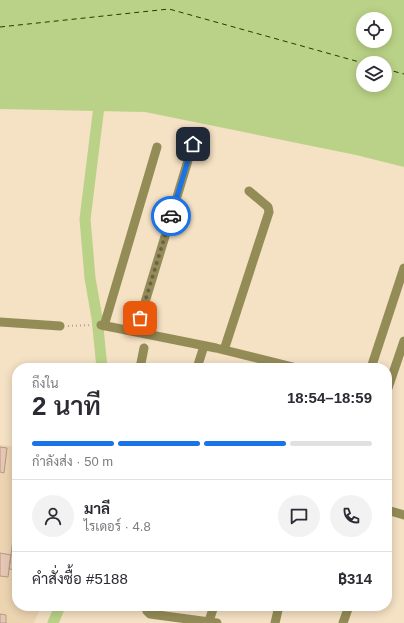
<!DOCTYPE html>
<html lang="th">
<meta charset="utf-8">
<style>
:root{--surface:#fff;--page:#f2f2f3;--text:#2b2b33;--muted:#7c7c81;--line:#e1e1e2;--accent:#1a73e8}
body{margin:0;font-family:Arial,Sarabun,sans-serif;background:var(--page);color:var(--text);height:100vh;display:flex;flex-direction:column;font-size:15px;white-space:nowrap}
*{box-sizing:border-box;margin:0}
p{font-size:13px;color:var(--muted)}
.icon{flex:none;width:22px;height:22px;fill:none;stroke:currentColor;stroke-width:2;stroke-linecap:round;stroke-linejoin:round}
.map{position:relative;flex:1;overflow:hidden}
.drawer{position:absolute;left:12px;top:363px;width:380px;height:248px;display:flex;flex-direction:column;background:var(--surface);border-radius:16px;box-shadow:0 2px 10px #0003}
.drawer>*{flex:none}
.buttons{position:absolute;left:356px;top:12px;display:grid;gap:8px}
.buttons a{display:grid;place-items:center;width:36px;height:36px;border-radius:50%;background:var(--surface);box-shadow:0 2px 10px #0003;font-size:20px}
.pin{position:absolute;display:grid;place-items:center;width:34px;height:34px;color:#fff;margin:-17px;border-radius:8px;box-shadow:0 2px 6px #0006}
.courier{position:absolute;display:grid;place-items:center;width:40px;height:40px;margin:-20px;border:3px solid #1a73e8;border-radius:50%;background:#fff;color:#222;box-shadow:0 1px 5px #0007}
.summary em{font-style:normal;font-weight:600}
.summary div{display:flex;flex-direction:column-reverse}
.summary{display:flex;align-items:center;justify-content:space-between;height:68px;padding:0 20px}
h1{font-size:26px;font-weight:600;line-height:30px}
.bar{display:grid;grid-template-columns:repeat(4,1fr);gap:6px 4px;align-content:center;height:48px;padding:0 20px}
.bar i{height:5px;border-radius:3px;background:var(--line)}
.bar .on{background:var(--accent)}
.bar p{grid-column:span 4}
.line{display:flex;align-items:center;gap:10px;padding:0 20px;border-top:1px solid var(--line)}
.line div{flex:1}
.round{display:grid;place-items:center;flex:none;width:42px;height:42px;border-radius:21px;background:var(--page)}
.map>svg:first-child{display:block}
</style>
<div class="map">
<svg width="404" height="623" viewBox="0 0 404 623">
<rect width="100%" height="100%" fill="#f5e1c4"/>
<path fill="#ecd4b1" d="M 0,445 L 17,447 L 17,606 L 41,606 L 34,623 L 0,623 Z"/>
<path fill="#bad287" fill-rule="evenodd" d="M 0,0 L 404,0 L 404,167 L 356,155 L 145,112 L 0,109 ZM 363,19 L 385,19 L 385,41 L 363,41 ZM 363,63 L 385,63 L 385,85 L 363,85 Z"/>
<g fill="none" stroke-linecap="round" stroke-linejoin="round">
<path stroke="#bad287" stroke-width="11" d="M 100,98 L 85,219 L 90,278 L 97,318 L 102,368
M 53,623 L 60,606"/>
<path stroke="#293700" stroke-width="1" stroke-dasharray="5 4" stroke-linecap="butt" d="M 0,27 L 169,9 L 363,63
M 385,69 L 404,74"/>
</g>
<path fill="#e6c7b4" stroke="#b59886" d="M 0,447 L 7,448 L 4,473 L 0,472 Z
M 17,509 L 17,570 L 9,569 Z
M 0,553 L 11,555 L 8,577 L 0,576 Z
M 0,614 L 6,615 L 6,623 L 0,623 Z"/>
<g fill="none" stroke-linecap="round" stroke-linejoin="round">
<path stroke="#b2a28b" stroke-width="2" stroke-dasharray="1 3" stroke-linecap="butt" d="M 68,326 L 92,325"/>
<path stroke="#948c57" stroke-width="9" d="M 0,322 L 60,326
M 101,325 L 216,348 L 297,368
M 104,326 L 157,147
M 136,332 L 193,144
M 224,350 L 269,212 L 268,207 L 249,191
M 140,368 L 144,348
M 197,368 L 204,346
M 371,368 L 404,268
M 387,391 L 404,341
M 387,510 L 404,515
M 145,606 L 147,611 L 150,614
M 150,614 L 217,623
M 209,621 L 214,606
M 275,623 L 279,606
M 343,623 L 349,606"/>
</g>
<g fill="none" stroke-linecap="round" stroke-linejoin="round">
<path stroke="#6b5f4e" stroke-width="4" stroke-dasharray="0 7.2" d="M 140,318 L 171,216"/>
<path stroke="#1a73e8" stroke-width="5" d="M 171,216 L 193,144"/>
</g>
</svg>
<div class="buttons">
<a><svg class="icon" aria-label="locate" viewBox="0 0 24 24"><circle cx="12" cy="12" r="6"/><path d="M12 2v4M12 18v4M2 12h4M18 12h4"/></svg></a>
<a><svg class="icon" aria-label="layers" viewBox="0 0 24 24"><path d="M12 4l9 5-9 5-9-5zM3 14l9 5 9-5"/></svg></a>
</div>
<div class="pin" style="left:140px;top:318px;background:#ea580c"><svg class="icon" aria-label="bag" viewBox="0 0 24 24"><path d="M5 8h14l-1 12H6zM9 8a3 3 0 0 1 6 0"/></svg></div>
<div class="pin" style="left:193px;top:144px;background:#1f2937"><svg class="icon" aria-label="home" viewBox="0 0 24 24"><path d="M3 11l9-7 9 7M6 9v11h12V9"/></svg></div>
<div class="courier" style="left:171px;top:216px"><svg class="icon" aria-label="car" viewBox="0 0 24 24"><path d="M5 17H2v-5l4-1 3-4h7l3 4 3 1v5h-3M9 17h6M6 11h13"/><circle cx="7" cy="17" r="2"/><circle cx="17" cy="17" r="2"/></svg></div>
<section class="drawer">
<div class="summary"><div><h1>2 นาที</h1><p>ถึงใน</p></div><em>18:54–18:59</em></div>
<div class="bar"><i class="on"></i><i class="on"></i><i class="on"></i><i></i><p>กำลังส่ง · 50 m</p></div>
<div class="line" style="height:72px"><a class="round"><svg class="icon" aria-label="person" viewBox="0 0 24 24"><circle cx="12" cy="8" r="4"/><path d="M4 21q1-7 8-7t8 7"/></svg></a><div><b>มาลี</b><p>ไรเดอร์ · 4.8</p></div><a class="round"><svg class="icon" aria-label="chat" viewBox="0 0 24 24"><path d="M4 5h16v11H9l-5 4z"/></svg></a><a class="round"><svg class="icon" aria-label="phone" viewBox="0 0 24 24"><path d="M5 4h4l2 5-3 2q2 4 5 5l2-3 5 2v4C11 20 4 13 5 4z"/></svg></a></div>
<div class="line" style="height:52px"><div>คำสั่งซื้อ #5188</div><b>฿314</b></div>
</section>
</div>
